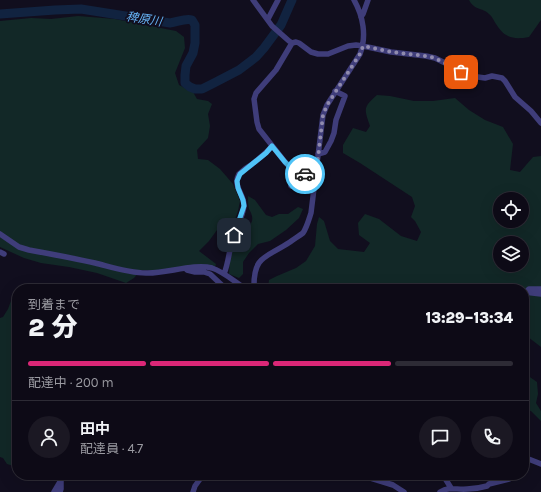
<!DOCTYPE html>
<html lang="ja">
<meta charset="utf-8">
<style>
:root{--surface:#0d0a16;--page:#1b1823;--text:#f1f3f6;--muted:#9a9aa1;--line:#2d2b35;--accent:#db2777}
body{margin:0;font-family:Karla,"Noto Sans JP",sans-serif;background:var(--page);color:var(--text);height:100vh;display:flex;flex-direction:column;font-size:15px;white-space:nowrap}
*{box-sizing:border-box;margin:0}
p{font-size:13px;color:var(--muted)}
.icon{flex:none;width:22px;height:22px;fill:none;stroke:currentColor;stroke-width:2;stroke-linecap:round;stroke-linejoin:round}
.map{position:relative;flex:1;overflow:hidden}
.details{position:absolute;left:12px;top:284px;width:517px;height:196px;display:flex;flex-direction:column;background:var(--surface);border-radius:16px;box-shadow:0 4px 16px #0002,0 0 0 1px var(--line)}
.details>*{flex:none}
.tools{position:absolute;left:493px;top:192px;display:grid;gap:8px}
.tools a{display:grid;place-items:center;width:36px;height:36px;border-radius:50%;background:var(--surface);box-shadow:0 4px 16px #0002,0 0 0 1px var(--line);font-size:20px}
.pin{position:absolute;display:grid;place-items:center;width:34px;height:34px;color:#fff;margin:-17px;border-radius:8px;box-shadow:0 2px 6px #0006}
.courier{position:absolute;display:grid;place-items:center;width:40px;height:40px;margin:-20px;border:3px solid #4fc3f7;border-radius:50%;background:#fff;color:#222;box-shadow:0 1px 5px #0007}
.headline em{font-style:normal;font-weight:800}
.headline div{display:flex;flex-direction:column-reverse}
.headline{display:flex;align-items:center;justify-content:space-between;height:68px;padding:0 16px}
h1{font-size:26px;font-weight:800;line-height:30px}
.bar{display:grid;grid-template-columns:repeat(4,1fr);gap:6px 4px;align-content:center;height:48px;padding:0 16px}
.bar i{height:5px;border-radius:3px;background:var(--line)}
.bar .on{background:var(--accent)}
.bar p{grid-column:span 4}
.line{display:flex;align-items:center;gap:10px;padding:0 16px;border-top:1px solid var(--line)}
.line div{flex:1}
.round{display:grid;place-items:center;flex:none;width:42px;height:42px;border-radius:21px;background:var(--page)}
.map>svg:first-child{display:block}
</style>
<div class="map">
<svg width="541" height="492" viewBox="0 0 541 492">
<rect width="100%" height="100%" fill="#110e1e"/>
<path fill="#122827" fill-rule="evenodd" d="M 469,0 L 541,0 L 541,20 L 529,37 C 513,40 505,38 496,24 C 494,21 492,16 489,14 C 482,7 475,11 469,0 Z
M 78,16 L 115,19 L 176,31 L 184,37 L 185,48 L 175,73 L 179,85 L 193,92 L 197,99 L 208,101 L 212,104 L 208,114 L 210,126 L 208,138 L 197,150 L 198,159 L 208,160 L 220,169 L 233,184 L 240,201 L 238,211 L 233,225 L 226,233 L 217,230 L 209,241 L 199,251 L 216,264 L 215,267 L 157,270 L 141,270 L 134,278 L 126,283 L 97,273 L 69,267 L 41,263 L 24,258 L 0,247 L 0,21 L 31,18 L 51,19 Z
M 377,95 L 390,96 L 414,101 L 433,101 L 455,98 L 469,110 L 485,120 L 503,127 L 513,144 L 510,170 L 520,172 L 533,157 L 541,156 L 541,347 L 528,337 L 524,337 L 524,289 L 268,289 L 269,280 L 277,276 L 296,268 L 306,261 L 315,246 L 317,224 L 319,217 L 324,221 L 330,241 L 338,249 L 364,252 L 370,243 L 359,235 L 358,223 L 365,214 L 379,219 L 401,236 L 417,241 L 421,232 L 415,221 L 411,217 L 415,206 L 412,197 L 360,163 L 343,153 L 343,145 L 353,128 L 366,132 L 370,126 C 364,109 363,107 377,95 ZM 500,199 L 522,199 L 522,221 L 500,221 ZM 500,243 L 522,243 L 522,265 L 500,265 Z
M 248,196 L 255,200 L 266,215 L 272,217 L 279,214 L 288,214 L 298,207 L 303,209 L 299,218 L 286,230 L 270,241 L 258,244 L 249,253 L 243,262 L 243,274 L 239,278 L 229,274 C 230,263 229,248 235,239 C 239,232 250,229 252,221 C 253,216 251,213 249,209 C 248,205 248,200 248,196 Z
M 17,289 L 17,467 L 7,464 L 3,458 L 0,457 L 0,318 L 3,317 L 8,309 L 15,290 Z
M 524,373 L 537,382 L 538,394 L 536,403 L 541,411 L 541,421 L 531,411 L 524,409 Z"/>
<g fill="none" stroke-linecap="round" stroke-linejoin="round">
<path stroke="#112340" stroke-width="9" d="M 0,14 L 55,10 L 81,9 L 170,23 C 178,22 185,18 192,20 L 195,25 L 195,43 L 193,53 L 186,66 L 185,75 L 185,83 L 190,87 L 195,89 L 202,89 L 214,83 L 239,70 L 256,57 L 264,48 L 281,25 L 292,0"/>
<path stroke="#3f3d7a" stroke-width="5.5" d="M 253,0 L 272,26 L 289,41 L 292,43 L 296,42 L 299,43 L 311,52 L 318,54 L 328,54 L 348,46 L 356,45 L 363,46 L 391,52 L 426,56 L 435,58 L 471,76 L 485,78 L 492,76 L 502,78 L 505,81 L 515,97 L 531,111 L 541,123
M 361,17 L 363,14 L 368,0
M 268,19 L 278,0
M 292,43 L 276,70 L 256,93 L 254,99 L 257,122 L 259,129 L 285,162 L 300,177
M 318,154 L 325,152 L 331,141 L 334,133 L 336,120 L 345,96 L 335,91
M 291,186 L 312,168 L 317,166
M 0,234 L 19,247 L 29,250 C 51,254 73,258 95,263 C 111,267 129,273 146,273 C 165,274 194,263 212,268 C 224,272 235,282 246,289
M 0,252 L 4,254
M 187,270 L 195,272 L 204,272 L 210,274 L 226,289
M 224,274 C 229,262 229,248 234,235 C 237,226 243,216 244,206 C 245,195 232,186 239,174 C 242,171 247,167 251,165 C 258,159 266,154 272,146
M 254,289 C 253,255 266,258 290,242 C 294,239 299,236 303,233 C 307,227 309,219 311,213 L 323,115 L 327,105 L 360,54 C 367,36 363,16 354,0
M 527,291 L 529,289 L 541,289
M 524,292 L 541,294
M 524,461 L 526,458 L 541,464
M 331,475 L 364,476 L 393,485 L 404,492
M 443,475 L 451,488
M 54,492 L 64,475
M 60,492 L 61,489 L 61,481
M 193,492 L 195,486 L 203,475
M 440,492 C 450,486 456,490 467,489 C 473,489 480,488 487,486 L 489,484 L 509,479 L 514,475"/>
</g>
<g fill="none" stroke-linecap="round" stroke-linejoin="round">
<path stroke="#908bae" stroke-width="4" stroke-dasharray="0 7.2" d="M 305,174 L 312,168 L 317,166 L 323,115 L 327,105 L 360,54 L 363,46 L 391,52 L 426,56 L 435,58 L 461,72"/>
<path stroke="#4fc3f7" stroke-width="5" d="M 234,235 L 244,206 L 243,200 L 238,188 L 237,181 L 240,174 L 266,153 L 272,146 L 285,162 L 300,177 L 305,174"/>
</g>
<g text-anchor="middle" stroke-width="3.5" stroke-linejoin="round" paint-order="stroke">
<g font-size="12" font-style="italic" fill="#65b1f3" stroke="#110e1e">
<text transform="translate(144 19) rotate(9)" y="4">稗原川</text>
</g>
</g>
</svg>
<div class="tools">
<a><svg class="icon" aria-label="locate" viewBox="0 0 24 24"><circle cx="12" cy="12" r="6"/><path d="M12 2v4M12 18v4M2 12h4M18 12h4"/></svg></a>
<a><svg class="icon" aria-label="layers" viewBox="0 0 24 24"><path d="M12 4l9 5-9 5-9-5zM3 14l9 5 9-5"/></svg></a>
</div>
<div class="pin" style="left:461px;top:72px;background:#ea580c"><svg class="icon" aria-label="bag" viewBox="0 0 24 24"><path d="M5 8h14l-1 12H6zM9 8a3 3 0 0 1 6 0"/></svg></div>
<div class="pin" style="left:234px;top:235px;background:#1f2937"><svg class="icon" aria-label="home" viewBox="0 0 24 24"><path d="M3 11l9-7 9 7M6 9v11h12V9"/></svg></div>
<div class="courier" style="left:305px;top:174px"><svg class="icon" aria-label="car" viewBox="0 0 24 24"><path d="M5 17H2v-5l4-1 3-4h7l3 4 3 1v5h-3M9 17h6M6 11h13"/><circle cx="7" cy="17" r="2"/><circle cx="17" cy="17" r="2"/></svg></div>
<section class="details">
<div class="headline"><div><h1>2 分</h1><p>到着まで</p></div><em>13:29–13:34</em></div>
<div class="bar"><i class="on"></i><i class="on"></i><i class="on"></i><i></i><p>配達中 · 200 m</p></div>
<div class="line" style="height:72px"><a class="round"><svg class="icon" aria-label="person" viewBox="0 0 24 24"><circle cx="12" cy="8" r="4"/><path d="M4 21q1-7 8-7t8 7"/></svg></a><div><b>田中</b><p>配達員 · 4.7</p></div><a class="round"><svg class="icon" aria-label="chat" viewBox="0 0 24 24"><path d="M4 5h16v11H9l-5 4z"/></svg></a><a class="round"><svg class="icon" aria-label="phone" viewBox="0 0 24 24"><path d="M5 4h4l2 5-3 2q2 4 5 5l2-3 5 2v4C11 20 4 13 5 4z"/></svg></a></div>
</section>
</div>
